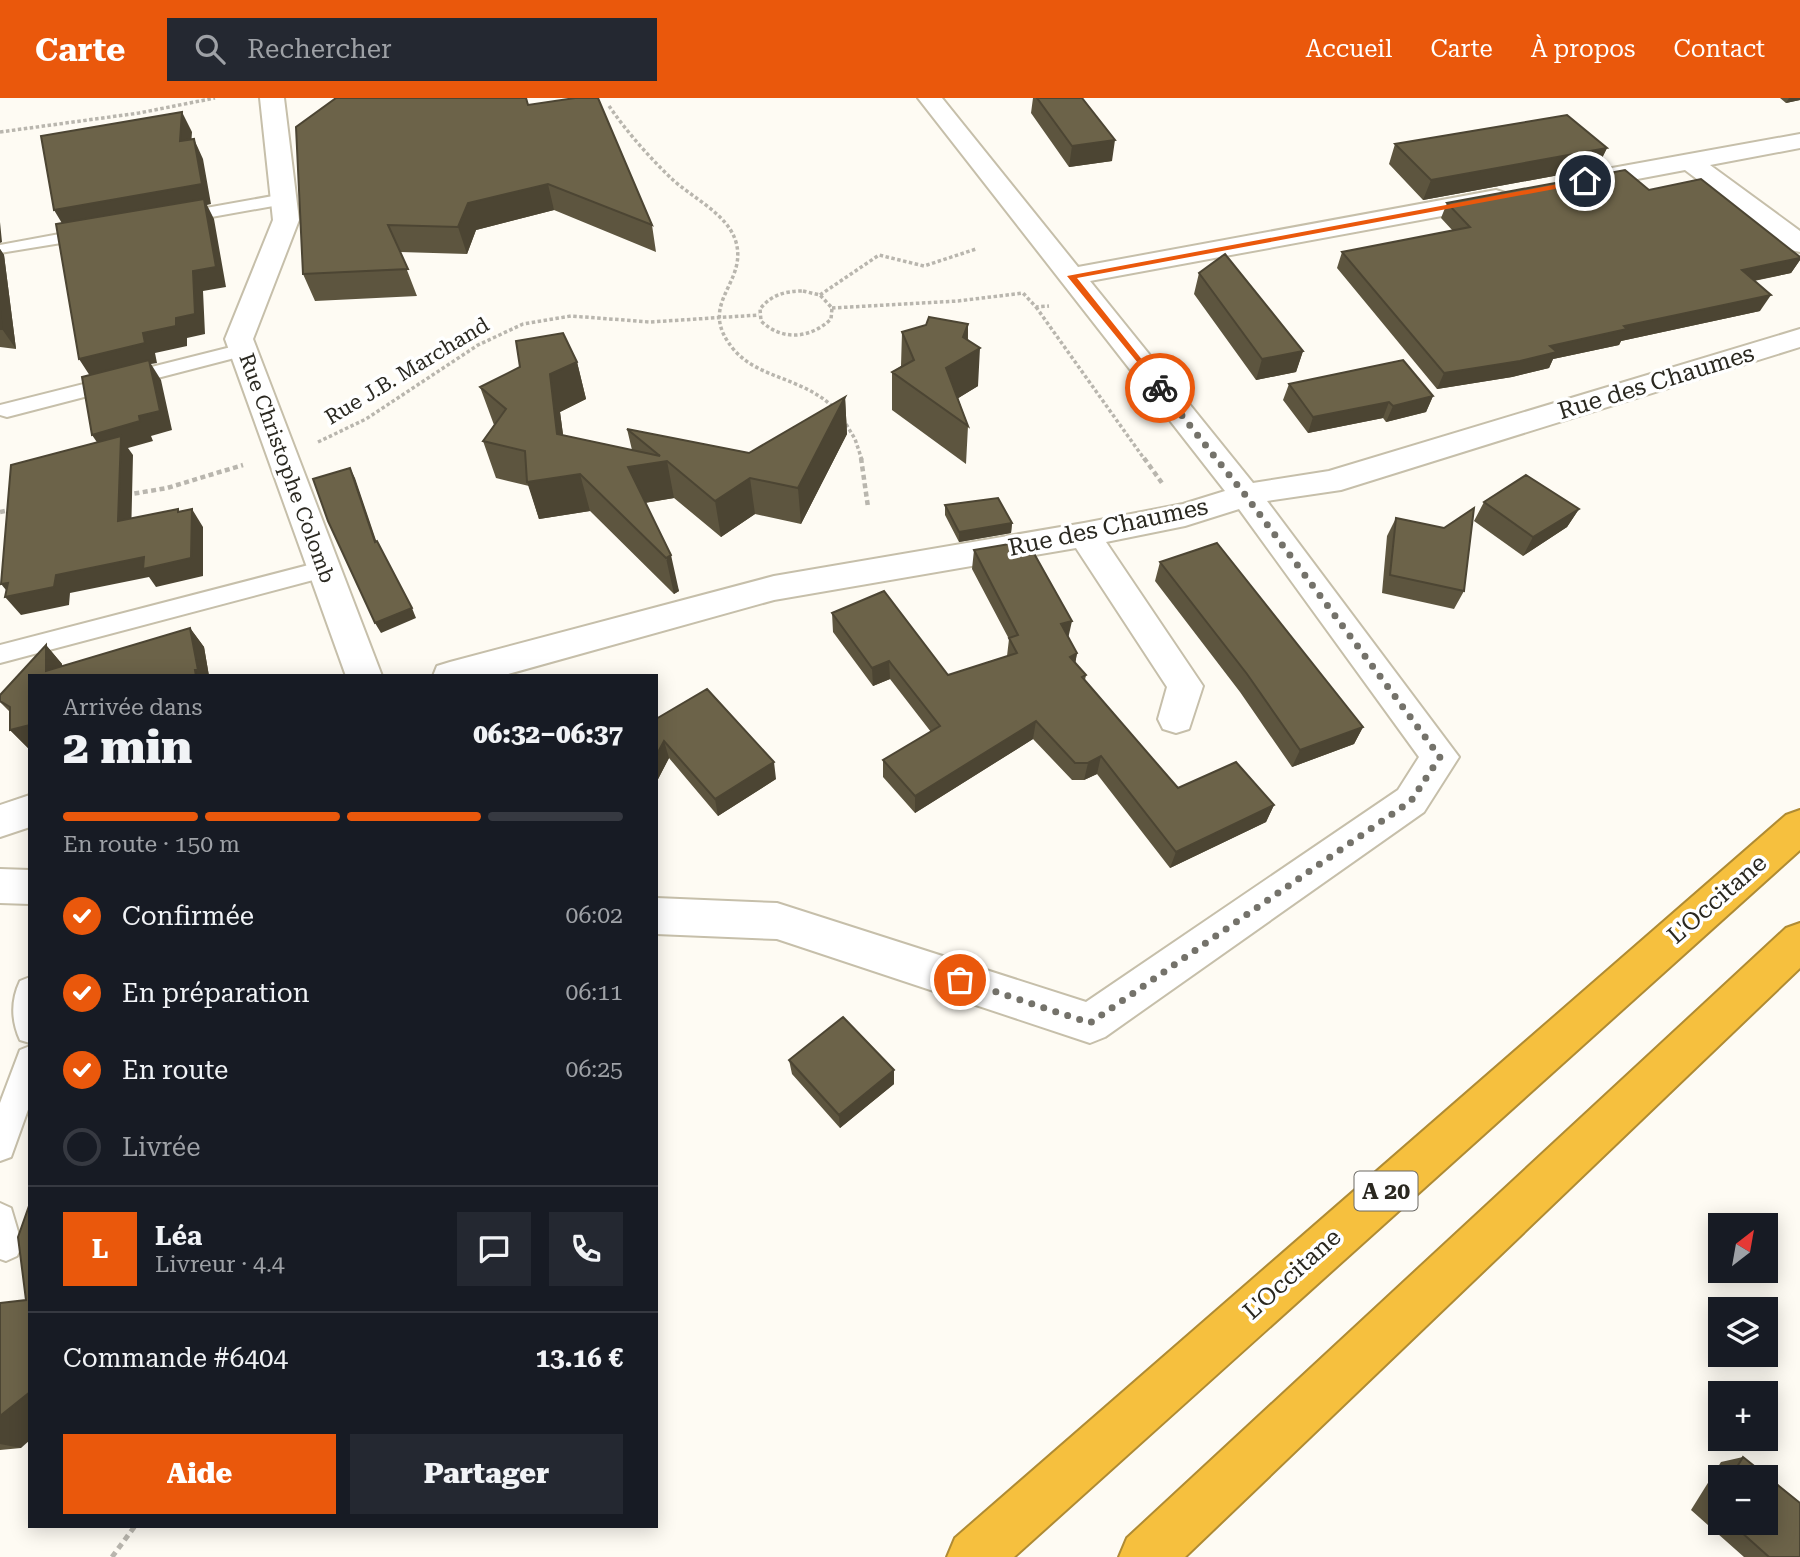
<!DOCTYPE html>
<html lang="fr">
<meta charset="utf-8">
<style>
:root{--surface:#171b24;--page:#242831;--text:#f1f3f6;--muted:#9ea1a6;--line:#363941;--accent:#ea580c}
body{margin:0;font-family:"Roboto Serif",serif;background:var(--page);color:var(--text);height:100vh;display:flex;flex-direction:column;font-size:26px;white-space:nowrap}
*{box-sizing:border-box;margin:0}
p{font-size:23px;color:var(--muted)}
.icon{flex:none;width:38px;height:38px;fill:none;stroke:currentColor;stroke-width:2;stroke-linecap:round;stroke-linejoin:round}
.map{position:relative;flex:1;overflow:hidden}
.panel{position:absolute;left:28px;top:576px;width:630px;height:854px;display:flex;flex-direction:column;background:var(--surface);border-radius:0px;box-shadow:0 4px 18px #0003}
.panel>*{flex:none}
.needle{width:46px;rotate:31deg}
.fabs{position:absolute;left:1708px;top:1115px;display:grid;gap:14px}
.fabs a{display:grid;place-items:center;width:70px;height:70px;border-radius:0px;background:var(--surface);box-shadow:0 4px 18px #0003;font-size:35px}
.pin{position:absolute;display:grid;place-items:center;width:60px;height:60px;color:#fff;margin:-30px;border:4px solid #fff;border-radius:50%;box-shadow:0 2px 7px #0007}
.courier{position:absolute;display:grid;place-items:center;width:70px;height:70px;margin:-35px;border:5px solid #ea580c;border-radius:50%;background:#fff;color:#222;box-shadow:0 2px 9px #0007}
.headline em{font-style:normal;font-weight:800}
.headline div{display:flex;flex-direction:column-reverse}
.headline{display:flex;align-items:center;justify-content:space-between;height:119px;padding:0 35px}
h1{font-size:46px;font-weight:800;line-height:52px}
.bar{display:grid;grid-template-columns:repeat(4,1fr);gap:10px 7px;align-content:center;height:84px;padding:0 35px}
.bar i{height:9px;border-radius:5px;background:var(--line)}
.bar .current{background:var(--accent)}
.bar p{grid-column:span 4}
.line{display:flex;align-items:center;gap:18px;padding:0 35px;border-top:2px solid var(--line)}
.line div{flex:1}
.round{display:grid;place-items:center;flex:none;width:74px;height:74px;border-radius:0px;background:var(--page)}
ol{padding:0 35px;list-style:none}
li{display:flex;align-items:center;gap:21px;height:77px}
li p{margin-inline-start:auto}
li .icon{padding:7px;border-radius:50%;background:var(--accent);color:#fff;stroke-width:4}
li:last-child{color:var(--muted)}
li i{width:38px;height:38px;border:4px solid var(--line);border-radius:50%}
.action{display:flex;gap:14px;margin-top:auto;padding:14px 35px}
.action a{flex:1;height:80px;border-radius:0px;background:var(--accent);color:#fff;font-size:28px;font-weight:800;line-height:80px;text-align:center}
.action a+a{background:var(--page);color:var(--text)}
header{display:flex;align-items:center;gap:42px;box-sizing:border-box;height:98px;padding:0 35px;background:var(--accent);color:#fff}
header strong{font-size:33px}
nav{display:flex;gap:38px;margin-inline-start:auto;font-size:24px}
.search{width:490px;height:63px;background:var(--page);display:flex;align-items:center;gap:18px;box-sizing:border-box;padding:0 24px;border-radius:0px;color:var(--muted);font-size:26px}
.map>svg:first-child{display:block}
</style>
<header>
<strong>Carte</strong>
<div class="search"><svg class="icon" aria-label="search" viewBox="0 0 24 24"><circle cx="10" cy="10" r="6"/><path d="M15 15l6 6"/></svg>Rechercher</div>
<nav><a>Accueil</a><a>Carte</a><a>À propos</a><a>Contact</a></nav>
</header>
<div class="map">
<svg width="1800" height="1459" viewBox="0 0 1800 1459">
<rect width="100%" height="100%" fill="#fefbf3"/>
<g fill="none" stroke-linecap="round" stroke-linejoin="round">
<defs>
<path id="lane" d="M 284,96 L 293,101 L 290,105 L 178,125 L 169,120 L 178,115 Z
M 92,130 L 101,135 L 98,139 L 0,155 L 0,147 Z
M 243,246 L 250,248 L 253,252 L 250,256 L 7,319 L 0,317 L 0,307 Z
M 324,463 L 332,465 L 335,471 L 332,477 L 0,565 L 0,547 Z
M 30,879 L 30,945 L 20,942 C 11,922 11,902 20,883 Z
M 30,948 L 30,1006 L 11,1059 L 0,1063 L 0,1005 L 20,952 Z
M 0,1105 L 11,1110 L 22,1147 L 17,1158 L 6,1163 L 0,1161 Z"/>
<path id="street" d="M 260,0 L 284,0 L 299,122 L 253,241 L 382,578 L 346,578 L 225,241 L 273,122 Z
M 918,0 L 942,0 L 1078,169 L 1496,92 L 1505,95 L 1509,100 L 1505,105 L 1496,108 L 1090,183 L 1253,385 L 1329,373 L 1800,231 L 1800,249 L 1341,392 L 1267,403 L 1459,659 L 1424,714 L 1105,939 L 1090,945 L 777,841 L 656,836 L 656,800 L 777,805 L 1086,904 L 1398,692 L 1419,659 L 1239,411 L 1185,428 L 1106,444 L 1203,588 L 1189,631 L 1176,635 L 1163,631 L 1158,621 L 1167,589 L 1076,450 L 774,502 L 501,578 L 433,578 L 437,568 L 450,564 L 774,478 L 1084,425 L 1183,406 L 1225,393 Z
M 1800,36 L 1800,50 L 1710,67 L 1800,133 L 1800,154 L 1791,152 L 1685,72 L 1579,92 L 1570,89 L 1566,84 L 1570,79 L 1579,76 Z
M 30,697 L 30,729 L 0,739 L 0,707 Z
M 0,771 L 30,772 L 30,806 L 0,805 Z"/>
<path id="highway" d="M 1800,712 L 1800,752 L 1014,1459 L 947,1459 L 955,1440 L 1786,717 Z
M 1800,825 L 1800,870 L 1185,1459 L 1119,1459 L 1127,1440 L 1786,830 Z"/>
</defs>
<use href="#lane" stroke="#c6bfaa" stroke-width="4"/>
<use href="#street" stroke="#c6bfaa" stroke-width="4"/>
<use href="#highway" stroke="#af8b34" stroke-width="4"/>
<path stroke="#b9b6ae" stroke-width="3.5" stroke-dasharray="3.5 2.5" stroke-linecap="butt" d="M 609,8 C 627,34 649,59 672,81 C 691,99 728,116 736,144 C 748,187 694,206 735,253 C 760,281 805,280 835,311
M 0,34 L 139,15 L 215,0
M 803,193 L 820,197 L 832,210 L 831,221 C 810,241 782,243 761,223 L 760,211 C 771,197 785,193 803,193 Z
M 820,197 L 879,157 L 924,168 L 976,151
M 1036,209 L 1145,362
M 832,210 L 958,203 L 1023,195 L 1036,209 L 1049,208
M 843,321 L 855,341 L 862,362
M 318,344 L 366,321 L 478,247 L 523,226 L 571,218 L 650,224 L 759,217"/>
<path stroke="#b9b6ae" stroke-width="4.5" stroke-dasharray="5 3.5" stroke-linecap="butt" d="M 861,360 L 868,409
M 1144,360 L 1162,385
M 126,397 L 167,390 L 243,367
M 0,414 L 10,412"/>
<path stroke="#b9b6ae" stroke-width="5" stroke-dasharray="6 4.5" stroke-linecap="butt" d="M 112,1459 L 135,1428"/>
<use href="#lane" fill="#fff" fill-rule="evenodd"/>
<use href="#street" fill="#fff" fill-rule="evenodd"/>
<use href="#highway" fill="#f6c03e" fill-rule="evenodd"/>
</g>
<path fill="#5d553f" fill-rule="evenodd" d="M 1033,0 L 1082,0 L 1112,63 L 1069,69 L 1031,15 Z
M 1780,0 L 1800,0 L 1800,2 L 1786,5 Z
M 528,7 L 652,127 L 656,154 L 554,112 L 476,132 L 467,156 L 400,154 L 417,198 L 315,203 L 303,176 Z
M 1395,46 L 1607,50 L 1597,70 L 1423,102 L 1389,66 Z
M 1649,92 L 1800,159 L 1800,162 L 1791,175 L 1754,183 L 1760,213 L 1621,243 L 1619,247 L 1553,261 L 1549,270 L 1512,279 L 1437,291 L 1337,170 L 1342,154 L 1453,133 L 1441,120 L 1447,105 Z
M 0,151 L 4,157 L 16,251 L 0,249 Z
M 1199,175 L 1303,253 L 1296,274 L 1256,282 L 1194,196 Z
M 968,226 L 968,241 L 978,288 L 958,300 L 968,328 L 966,366 L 892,312 L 892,274 L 901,268 L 902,234 Z
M 577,264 L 586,301 L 560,314 L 563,337 L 632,352 L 627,331 L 749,355 L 845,299 L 847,336 L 801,426 L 755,416 L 721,439 L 674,400 L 645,405 L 679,493 L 674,496 L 590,413 L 539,421 L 529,388 L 496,380 L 483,343 L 494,327 L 480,289 Z
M 1289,286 L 1433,298 L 1426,314 L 1386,324 L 1383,320 L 1308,335 L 1283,302 Z
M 1484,404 L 1579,411 L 1567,429 L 1523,458 L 1474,423 Z
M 945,407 L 1012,425 L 1011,435 L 959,444 L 945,417 Z
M 1396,420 L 1464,493 L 1454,511 L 1382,495 L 1387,438 Z
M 974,452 L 1069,540 L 1077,555 L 1075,565 L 1086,577 L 1085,582 L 1178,690 L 1274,707 L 1266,724 L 1170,770 L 1097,676 L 1084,682 L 1072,682 L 1033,641 L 915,715 L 883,679 L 883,662 L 931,634 L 890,581 L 873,588 L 833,534 L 832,515 L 948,577 L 1007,558 L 1009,541 L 972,471 Z
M 1160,464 L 1363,629 L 1354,646 L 1292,669 L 1240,594 L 1155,483 Z
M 190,530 L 204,549 L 209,578 L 30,578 L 30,650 L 28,650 L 10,632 L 10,614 L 0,604 L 0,597 L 46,547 L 62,566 L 62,568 Z
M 656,621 L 776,681 L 718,718 L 669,660 L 656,685 Z
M 789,962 L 894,972 L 894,986 L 840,1030 L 792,976 Z
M 26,1202 L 21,1350 L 0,1352 L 0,1205 Z
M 1743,1359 L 1800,1405 L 1800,1459 L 1744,1459 L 1691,1412 L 1721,1364 ZM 1720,1379 L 1766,1379 L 1766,1424 L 1720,1424 Z"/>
<path fill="#4c4533" d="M 1789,0 L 1800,0 L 1800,2 L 1786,5 Z
M 182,14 L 192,34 L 190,63 L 180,43 Z
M 194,41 L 203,61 L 211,106 L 207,107 L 214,121 L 226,189 L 203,193 L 205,236 L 187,240 L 187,248 L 155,255 L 157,265 L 151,266 L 161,282 L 172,332 L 151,338 L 153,343 L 128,350 L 133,357 L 131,441 L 118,423 L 105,356 L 92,337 L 92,281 L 79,261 L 66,132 L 54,112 Z
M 1115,42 L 1112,63 L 1069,69 L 1072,48 Z
M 1607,50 L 1597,70 L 1423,102 L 1431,82 Z
M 548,86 L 554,112 L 476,132 L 467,156 L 458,129 L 468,105 Z
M 0,124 L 2,144 L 0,145 Z
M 0,151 L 4,157 L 16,251 L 2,231 L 0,212 Z
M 1800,160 L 1800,162 L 1791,175 L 1732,187 L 1742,172 Z
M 1771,197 L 1760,213 L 1621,243 L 1619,247 L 1553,261 L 1549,270 L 1512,279 L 1437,291 L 1444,275 L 1624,228 Z
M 968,226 L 967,258 L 980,250 L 978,288 L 944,309 L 946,270 L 963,239 Z
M 1303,253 L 1296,274 L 1256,282 L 1262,261 Z
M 577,264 L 586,301 L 560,314 L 568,373 L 557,336 L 550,276 Z
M 1433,298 L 1426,314 L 1386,324 L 1393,308 Z
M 845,299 L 847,336 L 801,426 L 798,390 Z
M 1389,304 L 1383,320 L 1308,335 L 1313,319 Z
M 667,363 L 674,400 L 637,406 L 628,369 Z
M 350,370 L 355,380 L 380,454 L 375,444 Z
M 580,376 L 590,413 L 539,421 L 527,384 Z
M 750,380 L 755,416 L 721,439 L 715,403 Z
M 192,411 L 203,429 L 203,478 L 156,489 L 149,479 L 70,495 L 69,507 L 21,517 L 5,499 L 11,498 L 1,486 L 56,477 Z
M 1579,411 L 1567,429 L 1523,458 L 1533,439 Z
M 1012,425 L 1011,435 L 959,444 L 959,434 Z
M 671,457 L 679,493 L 674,496 L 666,460 Z
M 412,510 L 416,520 L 381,535 L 375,525 Z
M 1072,523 L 1068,541 L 1061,526 Z
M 190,530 L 204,549 L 209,578 L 196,578 Z
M 46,547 L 62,566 L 63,578 L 46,573 Z
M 1077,555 L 1074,573 L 1070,559 Z
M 889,563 L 890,581 L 873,588 L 872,570 Z
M 1036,623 L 1033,641 L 915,715 L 915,698 Z
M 30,627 L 30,650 L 28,650 L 10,632 Z
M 1363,629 L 1354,646 L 1292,669 L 1300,652 Z
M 664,643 L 669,660 L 656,685 L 656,658 Z
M 1101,658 L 1097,676 L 1084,682 L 1088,665 Z
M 774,664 L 776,681 L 718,718 L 715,701 Z
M 1274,707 L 1266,724 L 1170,770 L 1176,754 Z
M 894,972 L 894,986 L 840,1030 L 839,1017 Z
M 30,1294 L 30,1342 L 21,1350 L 0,1346 L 0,1318 Z"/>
<path fill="#6c6349" stroke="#4c4533" stroke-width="2" d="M 336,0 L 526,0 L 528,7 L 575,0 L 598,0 L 652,127 L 548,86 L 468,105 L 458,129 L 388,127 L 408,171 L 303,176 L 296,29 Z
M 1037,0 L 1082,0 L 1115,42 L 1072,48 Z
M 182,14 L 180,43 L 194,41 L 202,86 L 54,112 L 41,38 Z
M 1567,17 L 1607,50 L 1431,82 L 1395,46 Z
M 1625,72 L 1649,92 L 1701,81 L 1800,159 L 1800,160 L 1742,172 L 1771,197 L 1624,228 L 1627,231 L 1550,248 L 1557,254 L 1520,263 L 1444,275 L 1342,154 L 1470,129 L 1447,105 Z
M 204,101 L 216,169 L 193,173 L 195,216 L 176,220 L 176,228 L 143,235 L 145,245 L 79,261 L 56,126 Z
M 1225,156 L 1303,253 L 1262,261 L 1199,175 Z
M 0,212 L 2,231 L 0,231 Z
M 929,219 L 968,226 L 963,239 L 980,250 L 946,270 L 968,328 L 892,274 L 914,262 L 902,234 L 926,227 Z
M 563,235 L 577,264 L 550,276 L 557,336 L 660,358 L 627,331 L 749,355 L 845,299 L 798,390 L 750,380 L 715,403 L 667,363 L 628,369 L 671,457 L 666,460 L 580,376 L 527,384 L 525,353 L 483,343 L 506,311 L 480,289 L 520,269 L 516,243 Z
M 149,262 L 160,313 L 139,318 L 140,323 L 92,337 L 82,279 Z
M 1403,262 L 1433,298 L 1393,308 L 1389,304 L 1313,319 L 1289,286 Z
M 121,338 L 118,423 L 178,411 L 178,414 L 192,411 L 191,460 L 143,471 L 144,459 L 56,477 L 54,489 L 5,499 L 8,485 L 1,486 L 11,367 Z
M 350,370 L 375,444 L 377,443 L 412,510 L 375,525 L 328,423 L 313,381 Z
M 1526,377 L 1579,411 L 1533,439 L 1484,404 Z
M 998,400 L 1012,425 L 959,434 L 945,407 Z
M 1474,410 L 1464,493 L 1390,477 L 1396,420 L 1444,430 Z
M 1027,443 L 1072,523 L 1061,526 L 1077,555 L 1070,559 L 1086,577 L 1082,579 L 1178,690 L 1236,664 L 1274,707 L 1176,754 L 1101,658 L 1088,665 L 1075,665 L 1036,623 L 915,698 L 883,662 L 940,628 L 889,563 L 872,570 L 832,515 L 884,493 L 948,577 L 1017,555 L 1009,540 L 1018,537 L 974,452 Z
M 1217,445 L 1363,629 L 1300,652 L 1247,576 L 1160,464 Z
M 190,530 L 198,572 L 195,572 L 196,578 L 30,578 L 30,627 L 10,632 L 10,609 L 0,603 L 0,597 L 46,547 L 46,573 Z
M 707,591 L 774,664 L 715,701 L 664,643 L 656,658 L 656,621 Z
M 843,919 L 894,972 L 839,1017 L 789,962 Z
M 30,1105 L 30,1294 L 0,1318 L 0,1205 L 26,1202 L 18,1139 Z
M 1743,1359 L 1800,1405 L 1800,1459 L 1769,1459 L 1730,1424 L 1766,1424 L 1766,1379 L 1731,1379 Z
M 1720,1396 L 1720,1416 L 1713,1409 Z"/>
<path fill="#ea580c" d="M 1585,81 L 1587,85 L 1077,180 L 1163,288 L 1163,292 L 1160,292 L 1067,178 Z"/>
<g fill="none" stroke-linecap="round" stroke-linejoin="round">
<path stroke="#74726a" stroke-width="7" stroke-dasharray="0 12.6" d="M 960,882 L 1090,925 L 1411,703 L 1440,659 L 1246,398 L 1160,290"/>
</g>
<g text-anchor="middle" stroke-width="7" stroke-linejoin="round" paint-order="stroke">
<g font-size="21" fill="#2a2820" stroke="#fff">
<text transform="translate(407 273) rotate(-31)" y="7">Rue J.B. Marchand</text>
<text transform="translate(287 370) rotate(70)" y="7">Rue Christophe Colomb</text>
</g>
<rect fill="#fff" stroke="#6a6863" stroke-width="2" x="1354.5" y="1073.5" width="63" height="39" rx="5"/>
<g font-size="23" font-weight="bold" fill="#2a2820">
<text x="1386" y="1101">A 20</text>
</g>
<g font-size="24" fill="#2a2820" stroke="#fff">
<text transform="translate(1656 284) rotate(-17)" y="8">Rue des Chaumes</text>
<text transform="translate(1108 429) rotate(-12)" y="8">Rue des Chaumes</text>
<text transform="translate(1717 801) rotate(-41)" y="8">L'Occitane</text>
<text transform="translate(1292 1176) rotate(-42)" y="8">L'Occitane</text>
</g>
</g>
</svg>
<div class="fabs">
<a><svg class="needle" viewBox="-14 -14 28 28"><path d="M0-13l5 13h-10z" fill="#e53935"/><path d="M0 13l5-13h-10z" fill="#9ea1a6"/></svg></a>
<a><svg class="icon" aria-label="layers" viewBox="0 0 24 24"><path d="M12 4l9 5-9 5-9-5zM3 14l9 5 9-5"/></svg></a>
<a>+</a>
<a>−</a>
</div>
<div class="pin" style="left:960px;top:882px;background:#ea580c"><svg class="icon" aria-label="bag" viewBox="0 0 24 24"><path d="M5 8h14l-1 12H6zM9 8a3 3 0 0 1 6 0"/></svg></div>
<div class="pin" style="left:1585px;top:83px;background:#1f2937"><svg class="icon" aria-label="home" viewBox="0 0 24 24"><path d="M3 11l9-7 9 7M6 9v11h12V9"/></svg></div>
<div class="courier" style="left:1160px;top:290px"><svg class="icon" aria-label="bike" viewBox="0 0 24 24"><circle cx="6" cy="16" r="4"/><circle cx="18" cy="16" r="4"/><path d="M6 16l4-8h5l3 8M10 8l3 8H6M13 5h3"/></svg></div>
<section class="panel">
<div class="headline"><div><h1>2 min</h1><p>Arrivée dans</p></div><em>06:32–06:37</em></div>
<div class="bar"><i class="current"></i><i class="current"></i><i class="current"></i><i></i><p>En route · 150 m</p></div>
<ol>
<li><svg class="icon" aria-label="check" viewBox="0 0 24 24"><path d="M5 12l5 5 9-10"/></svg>Confirmée<p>06:02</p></li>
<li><svg class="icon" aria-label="check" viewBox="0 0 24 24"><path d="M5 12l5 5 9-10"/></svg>En préparation<p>06:11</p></li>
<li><svg class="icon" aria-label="check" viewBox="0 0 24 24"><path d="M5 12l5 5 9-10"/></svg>En route<p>06:25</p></li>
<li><i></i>Livrée</li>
</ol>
<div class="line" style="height:126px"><b class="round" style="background:var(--accent);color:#fff">L</b><div><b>Léa</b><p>Livreur · 4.4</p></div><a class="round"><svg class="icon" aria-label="chat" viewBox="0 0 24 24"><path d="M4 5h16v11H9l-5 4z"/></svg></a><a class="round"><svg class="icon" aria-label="phone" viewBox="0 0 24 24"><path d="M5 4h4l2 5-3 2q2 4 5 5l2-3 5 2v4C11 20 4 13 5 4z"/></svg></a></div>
<div class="line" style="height:91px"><div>Commande #6404</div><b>13.16 €</b></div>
<div class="action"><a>Aide</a><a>Partager</a></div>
</section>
</div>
